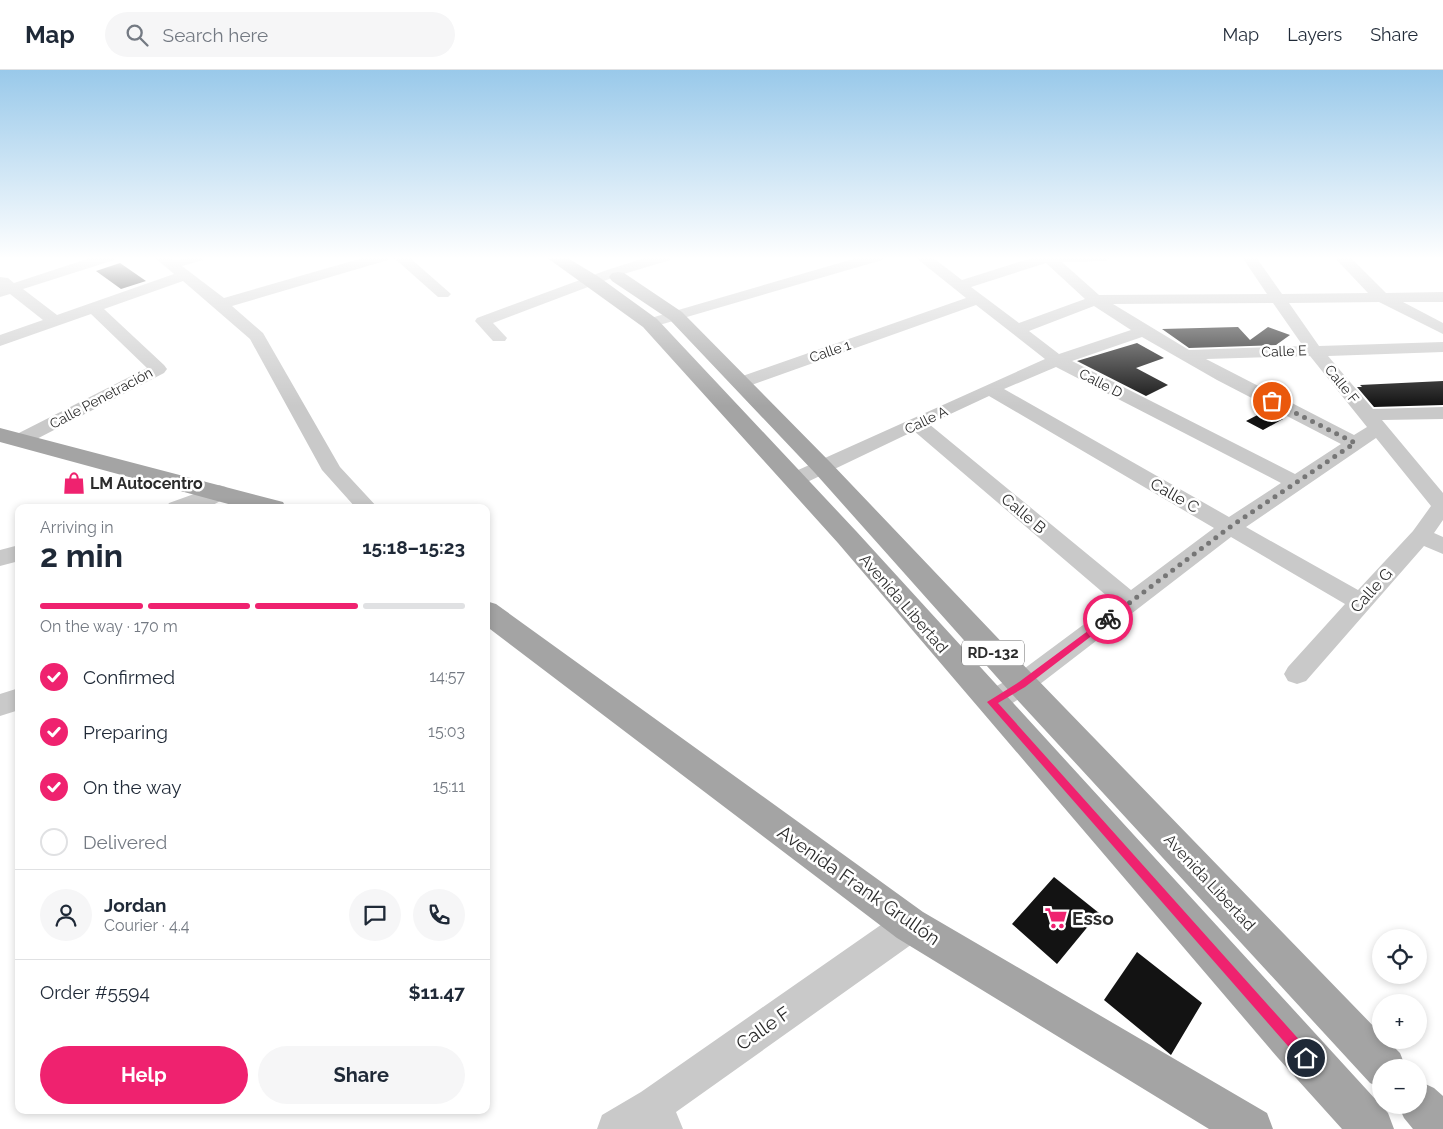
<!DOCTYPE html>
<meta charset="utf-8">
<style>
:root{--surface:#fff;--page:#f6f6f7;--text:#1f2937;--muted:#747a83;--line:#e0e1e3;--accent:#ef226f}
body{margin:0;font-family:Raleway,sans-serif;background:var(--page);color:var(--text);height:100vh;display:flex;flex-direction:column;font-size:19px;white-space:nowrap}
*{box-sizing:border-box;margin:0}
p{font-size:16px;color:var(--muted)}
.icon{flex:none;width:28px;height:28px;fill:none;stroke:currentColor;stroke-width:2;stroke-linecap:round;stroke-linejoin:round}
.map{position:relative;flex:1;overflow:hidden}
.side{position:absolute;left:15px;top:434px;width:475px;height:610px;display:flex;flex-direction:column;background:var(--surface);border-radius:10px;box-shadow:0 2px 8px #0003}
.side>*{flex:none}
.fabs{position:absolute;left:1372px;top:859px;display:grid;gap:10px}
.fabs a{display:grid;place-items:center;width:55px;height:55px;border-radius:50%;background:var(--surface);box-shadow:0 2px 8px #0003;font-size:25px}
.pin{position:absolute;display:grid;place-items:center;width:42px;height:42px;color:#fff;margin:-21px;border:2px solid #fff;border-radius:50%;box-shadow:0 1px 5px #0007}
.courier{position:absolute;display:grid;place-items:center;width:50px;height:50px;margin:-25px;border:4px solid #ef226f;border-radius:50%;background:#fff;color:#222;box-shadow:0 1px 6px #0007}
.head em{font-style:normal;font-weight:700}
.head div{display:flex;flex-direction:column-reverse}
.head{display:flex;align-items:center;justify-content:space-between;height:85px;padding:0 25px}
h1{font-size:32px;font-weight:700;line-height:38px}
.bar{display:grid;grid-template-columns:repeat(4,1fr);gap:8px 5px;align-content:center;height:60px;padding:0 25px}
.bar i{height:6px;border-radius:4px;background:var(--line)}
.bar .current{background:var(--accent)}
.bar p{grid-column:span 4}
.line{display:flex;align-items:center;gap:12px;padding:0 25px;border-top:1px solid var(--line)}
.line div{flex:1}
.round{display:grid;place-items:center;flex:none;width:52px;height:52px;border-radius:26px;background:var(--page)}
ol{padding:0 25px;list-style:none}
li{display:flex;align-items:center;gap:15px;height:55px}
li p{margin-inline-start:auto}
li .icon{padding:5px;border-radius:50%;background:var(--accent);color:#fff;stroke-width:4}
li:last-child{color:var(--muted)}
li i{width:28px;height:28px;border:2px solid var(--line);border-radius:50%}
.primary-button{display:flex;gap:10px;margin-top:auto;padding:10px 25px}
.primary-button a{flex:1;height:58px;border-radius:30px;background:var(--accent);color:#fff;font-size:20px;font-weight:700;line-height:58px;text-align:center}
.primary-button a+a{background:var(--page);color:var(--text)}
header{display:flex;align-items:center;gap:30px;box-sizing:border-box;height:70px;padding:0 25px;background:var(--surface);border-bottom:1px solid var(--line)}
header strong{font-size:24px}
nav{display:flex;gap:28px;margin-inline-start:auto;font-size:18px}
.search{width:350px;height:45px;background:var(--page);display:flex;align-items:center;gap:12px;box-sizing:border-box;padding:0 18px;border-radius:28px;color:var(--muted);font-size:19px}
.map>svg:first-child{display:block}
</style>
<header>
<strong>Map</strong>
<div class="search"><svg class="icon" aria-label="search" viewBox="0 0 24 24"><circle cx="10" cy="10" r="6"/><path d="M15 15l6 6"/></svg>Search here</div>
<nav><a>Map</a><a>Layers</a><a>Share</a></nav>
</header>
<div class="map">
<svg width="1443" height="1059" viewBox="0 0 1443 1059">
<rect width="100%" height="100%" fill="#fff"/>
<path fill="#131313" d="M 120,193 L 146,211 L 121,219 L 96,201 Z
M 1238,257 L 1250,270 L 1268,257 L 1290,265 L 1276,275 L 1189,278 L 1162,259 Z
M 1137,273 L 1164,288 L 1136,298 L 1168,315 L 1146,326 L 1077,291 Z
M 1443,311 L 1443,335 L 1374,337 L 1357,317 L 1362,317 L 1360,315 Z
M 1267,340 L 1283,349 L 1263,360 L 1246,351 Z
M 1054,807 L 1099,843 L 1057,894 L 1012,854 Z
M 1137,882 L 1202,933 L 1171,985 L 1104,930 Z"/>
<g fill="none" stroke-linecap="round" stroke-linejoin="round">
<path fill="#c9c9c9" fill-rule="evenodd" d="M 93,187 L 116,187 L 114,190 L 23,219 L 57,245 L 174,204 L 154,187 L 171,187 L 173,190 L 205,187 L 203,190 L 182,196 L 224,228 L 366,187 L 390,187 L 388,190 L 232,236 L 263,263 L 340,397 L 378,438 L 356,438 L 322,400 L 250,269 L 183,211 L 104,239 L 164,295 L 167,299 L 164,303 L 27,374 L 13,374 L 10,370 L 13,366 L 147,298 L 91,244 L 0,276 L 0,265 L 43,250 L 10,224 L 0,227 L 0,207 L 8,208 L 14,213 Z
M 393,187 L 409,187 L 451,224 L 448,227 L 438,227 Z
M 648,187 L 672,187 L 670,190 L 617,206 L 493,253 L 507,268 L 505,271 L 493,271 L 475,251 L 477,248 L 607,200 Z
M 860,187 L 884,187 L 882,190 L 656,256 L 650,258 L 642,253 L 644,250 Z
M 915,187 L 932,187 L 962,210 L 1035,187 L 1112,187 L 1105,191 L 1062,192 L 1099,225 L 1267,224 L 1242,187 L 1256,187 L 1282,224 L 1368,223 L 1334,187 L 1350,187 L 1386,223 L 1443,222 L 1443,232 L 1403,232 L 1443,253 L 1443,264 L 1379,232 L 1289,233 L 1319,276 L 1443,272 L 1443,282 L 1328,286 L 1373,339 L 1443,337 L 1443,349 L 1382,350 L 1443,423 L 1443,450 L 1434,463 L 1443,467 L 1443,484 L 1424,476 L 1306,611 L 1297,614 L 1288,611 L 1284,604 L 1288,597 L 1345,534 L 1231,467 L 1031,621 C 1016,630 999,646 982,640 L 978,632 L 982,624 L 1013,607 L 1114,532 L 914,361 L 801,415 L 794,416 L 787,415 L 784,410 L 787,405 L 1045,289 L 976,235 L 746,317 L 734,317 L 731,313 L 734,309 L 966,228 ZM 1046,193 L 1085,229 L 1019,253 L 971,217 ZM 1273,233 L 1303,276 L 1189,280 L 1113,234 ZM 1094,236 L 1131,260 L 1059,284 L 1029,261 ZM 1142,267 L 1217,310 L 1341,374 L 1295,404 L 1072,291 ZM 1310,286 L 1367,357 L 1354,365 L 1206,289 ZM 1056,297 L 1281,413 L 1229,447 L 1004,319 ZM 989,326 L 1214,458 L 1131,520 L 929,354 ZM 1376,368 L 1431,436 L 1413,461 L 1358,520 L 1246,457 Z
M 219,415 L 226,417 L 229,422 C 217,442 186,438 166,438 L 169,433 Z
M 19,475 L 19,491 L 0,496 L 0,480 Z
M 19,618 L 19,640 L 0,646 L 0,624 Z
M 910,839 L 922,843 L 926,855 L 922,867 L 676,1042 L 683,1059 L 597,1059 L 602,1045 L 641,1022 L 898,843 Z"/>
<path fill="#a4a4a4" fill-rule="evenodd" d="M 546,187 L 566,187 L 599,207 L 657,249 L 856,461 L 1388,1043 L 1394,1059 L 1342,1059 L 1278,988 L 838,473 L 643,257 Z
M 618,202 L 624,203 L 682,242 L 831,393 L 1033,605 L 1381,964 L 1381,970 L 1387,970 L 1400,983 L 1406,998 L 1381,998 L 1381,1018 L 1370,1013 L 1011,623 L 815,403 L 670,250 L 612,211 L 609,207 L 612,203 Z
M 0,358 L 283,432 L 286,438 L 243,438 L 0,372 Z
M 486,531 L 496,534 L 923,842 L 1267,1043 L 1273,1059 L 1209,1059 L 897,868 L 486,556 Z
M 1419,1011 L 1434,1018 L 1443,1026 L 1443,1059 L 1413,1059 L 1404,1048 L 1398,1035 L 1419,1035 Z"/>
</g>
<linearGradient id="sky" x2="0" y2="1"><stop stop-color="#99c9ea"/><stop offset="0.56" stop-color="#fff"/><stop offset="1" stop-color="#fff" stop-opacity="0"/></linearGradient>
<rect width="1443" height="336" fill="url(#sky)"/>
<path fill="#ef226f" d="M 1108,546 L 1111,547 L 1111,551 L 1025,617 L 998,633 L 1311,983 L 1312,988 L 1311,992 L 1306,994 L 1302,992 L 987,632 L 1019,612 Z"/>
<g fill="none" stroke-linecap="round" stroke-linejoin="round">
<path stroke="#767676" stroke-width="5" stroke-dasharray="0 9" d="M 1108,549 L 1230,457 L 1355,373 L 1272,331"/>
</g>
<defs>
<symbol id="shop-bare" viewBox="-9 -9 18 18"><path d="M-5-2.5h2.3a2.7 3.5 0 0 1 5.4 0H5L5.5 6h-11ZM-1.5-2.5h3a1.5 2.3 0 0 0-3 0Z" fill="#ef226f" stroke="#fff" stroke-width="2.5" paint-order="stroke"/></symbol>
<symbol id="supermarket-bare" viewBox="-9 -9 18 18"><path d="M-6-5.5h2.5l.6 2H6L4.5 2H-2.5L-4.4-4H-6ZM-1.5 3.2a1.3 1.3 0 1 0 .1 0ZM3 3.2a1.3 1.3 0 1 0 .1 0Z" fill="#ef226f" stroke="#fff" stroke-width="2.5" paint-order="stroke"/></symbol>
</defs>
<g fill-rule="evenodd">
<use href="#shop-bare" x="58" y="397" width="32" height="32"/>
<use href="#supermarket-bare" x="1040" y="832" width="32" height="32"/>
</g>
<g text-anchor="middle" stroke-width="5" stroke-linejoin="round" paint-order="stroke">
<g font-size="14" fill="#2c2c2c" stroke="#fff">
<text transform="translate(830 281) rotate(-19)" y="5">Calle 1</text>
<text transform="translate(1284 281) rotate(-2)" y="5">Calle E</text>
<text transform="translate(1101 313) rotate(27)" y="5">Calle D</text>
<text transform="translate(1342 314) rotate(51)" y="5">Calle F</text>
<text transform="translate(101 328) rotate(-28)" y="5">Calle Penetración</text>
<text transform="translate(926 350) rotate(-26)" y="5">Calle A</text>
</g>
<rect fill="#fff" stroke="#6b6b6b" stroke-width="1" x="962" y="570.5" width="62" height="25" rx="4"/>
<g font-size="15" font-weight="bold" fill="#2c2c2c">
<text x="993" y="588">RD-132</text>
</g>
<g font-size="16" font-weight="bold" fill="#2c2c2c" stroke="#fff" text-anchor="start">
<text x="90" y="419">LM Autocentro</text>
</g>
<g font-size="16" fill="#2c2c2c" stroke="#fff">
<text transform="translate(1175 425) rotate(30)" y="6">Calle C</text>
<text transform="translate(1024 443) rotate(40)" y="6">Calle B</text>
<text transform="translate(1371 520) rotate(-48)" y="6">Calle G</text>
<text transform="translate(904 533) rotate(49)" y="6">Avenida Libertad</text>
<text transform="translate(1210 812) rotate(47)" y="6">Avenida Libertad</text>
</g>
<g font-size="19" fill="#2c2c2c" stroke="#fff">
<text transform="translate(859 815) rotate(35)" y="7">Avenida Frank Grullón</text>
<text transform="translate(763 958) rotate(-35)" y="7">Calle F</text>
</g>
<g font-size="19" font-weight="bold" fill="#2c2c2c" stroke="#fff" text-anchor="start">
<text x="1072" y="855">Esso</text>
</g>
</g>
</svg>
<div class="fabs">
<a><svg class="icon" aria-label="locate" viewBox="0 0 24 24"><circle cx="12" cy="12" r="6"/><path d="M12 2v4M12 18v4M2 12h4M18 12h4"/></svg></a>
<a>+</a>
<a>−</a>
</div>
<div class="pin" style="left:1272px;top:331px;background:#ea580c"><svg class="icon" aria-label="bag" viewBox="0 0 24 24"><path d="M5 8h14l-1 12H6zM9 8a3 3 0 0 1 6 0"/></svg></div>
<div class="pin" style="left:1306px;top:988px;background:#1f2937"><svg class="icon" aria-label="home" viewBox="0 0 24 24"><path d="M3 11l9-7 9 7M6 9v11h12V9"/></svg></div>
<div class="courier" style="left:1108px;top:549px"><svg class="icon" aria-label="bike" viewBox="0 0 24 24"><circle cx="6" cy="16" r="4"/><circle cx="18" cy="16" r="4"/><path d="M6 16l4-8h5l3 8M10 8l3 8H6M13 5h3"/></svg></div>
<section class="side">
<div class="head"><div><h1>2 min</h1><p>Arriving in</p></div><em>15:18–15:23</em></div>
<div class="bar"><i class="current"></i><i class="current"></i><i class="current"></i><i></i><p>On the way · 170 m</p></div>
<ol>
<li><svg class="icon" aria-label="check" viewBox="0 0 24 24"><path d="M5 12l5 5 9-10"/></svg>Confirmed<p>14:57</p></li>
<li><svg class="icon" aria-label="check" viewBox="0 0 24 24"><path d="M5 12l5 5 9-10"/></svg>Preparing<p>15:03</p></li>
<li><svg class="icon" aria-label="check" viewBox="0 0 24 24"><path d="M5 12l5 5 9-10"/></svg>On the way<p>15:11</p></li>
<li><i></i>Delivered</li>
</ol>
<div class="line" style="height:90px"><a class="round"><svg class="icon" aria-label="person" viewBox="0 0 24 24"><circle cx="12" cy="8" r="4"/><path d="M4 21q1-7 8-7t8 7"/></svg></a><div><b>Jordan</b><p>Courier · 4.4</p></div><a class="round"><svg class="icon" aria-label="chat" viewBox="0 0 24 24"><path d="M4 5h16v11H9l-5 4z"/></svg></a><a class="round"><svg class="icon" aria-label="phone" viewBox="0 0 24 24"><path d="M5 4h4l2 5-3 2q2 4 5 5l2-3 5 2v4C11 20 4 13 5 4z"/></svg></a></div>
<div class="line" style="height:65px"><div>Order #5594</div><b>$11.47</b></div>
<div class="primary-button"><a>Help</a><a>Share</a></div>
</section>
</div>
